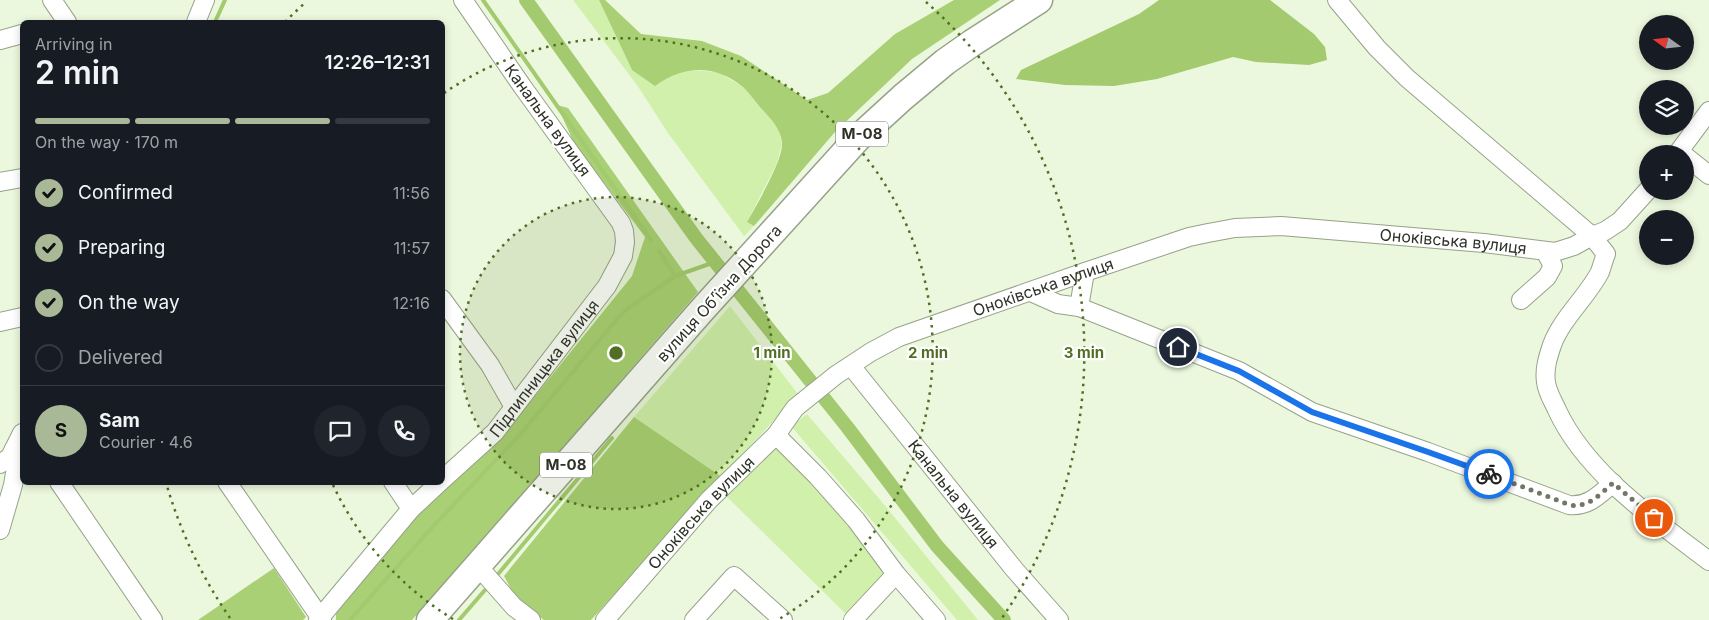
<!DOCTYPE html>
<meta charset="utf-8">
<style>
:root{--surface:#171b24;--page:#20242c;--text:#f1f3f6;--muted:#9ea1a6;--line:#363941;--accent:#a9b897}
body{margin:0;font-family:Inter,sans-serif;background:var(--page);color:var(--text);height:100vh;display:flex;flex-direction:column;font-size:19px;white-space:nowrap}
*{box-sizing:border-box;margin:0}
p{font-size:16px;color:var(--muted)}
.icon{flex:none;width:28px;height:28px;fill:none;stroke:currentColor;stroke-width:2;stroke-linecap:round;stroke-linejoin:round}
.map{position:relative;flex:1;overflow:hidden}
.side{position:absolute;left:20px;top:20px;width:425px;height:465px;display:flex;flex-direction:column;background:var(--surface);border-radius:8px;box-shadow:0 2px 8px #0003}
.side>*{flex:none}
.needle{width:32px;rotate:285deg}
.tools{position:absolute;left:1639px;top:15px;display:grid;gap:10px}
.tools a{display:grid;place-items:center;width:55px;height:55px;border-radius:50%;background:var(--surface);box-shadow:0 2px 8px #0003;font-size:25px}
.pin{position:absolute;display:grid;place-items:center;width:42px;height:42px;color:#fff;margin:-21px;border:2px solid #fff;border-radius:50%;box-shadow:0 1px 5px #0007}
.courier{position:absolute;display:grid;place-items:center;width:50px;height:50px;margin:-25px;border:4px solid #1a73e8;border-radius:50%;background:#fff;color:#222;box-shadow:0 1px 6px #0007}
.summary em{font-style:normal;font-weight:600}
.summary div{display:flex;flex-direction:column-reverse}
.summary{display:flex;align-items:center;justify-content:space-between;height:85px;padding:0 15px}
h1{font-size:32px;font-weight:600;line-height:38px}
.bar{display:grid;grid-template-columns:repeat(4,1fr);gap:8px 5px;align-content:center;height:60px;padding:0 15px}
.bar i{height:6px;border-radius:4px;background:var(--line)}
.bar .current{background:var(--accent)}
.bar p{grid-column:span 4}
.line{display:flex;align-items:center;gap:12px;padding:0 15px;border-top:1px solid var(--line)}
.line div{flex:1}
.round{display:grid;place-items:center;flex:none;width:52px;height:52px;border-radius:26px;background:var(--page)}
ol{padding:0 15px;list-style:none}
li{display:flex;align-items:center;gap:15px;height:55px}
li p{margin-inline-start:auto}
li .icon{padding:5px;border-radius:50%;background:var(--accent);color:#111;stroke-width:4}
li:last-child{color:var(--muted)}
li i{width:28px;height:28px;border:2px solid var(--line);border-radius:50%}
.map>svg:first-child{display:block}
</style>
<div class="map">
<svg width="1709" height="620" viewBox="0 0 1709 620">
<rect width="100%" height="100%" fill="#ebf8dd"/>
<path fill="#d1f0ab" d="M 573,0 L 599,0 L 632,70 L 668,76 L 687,70 L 718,72 L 743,87 L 778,127 L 782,144 L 776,165 L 747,222 L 754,226 L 744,236 L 668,133 L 637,85 Z
M 730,306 L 798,394 L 722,477 L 634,417 Z
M 807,414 L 887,508 L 978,620 L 957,620 L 791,426 Z
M 776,435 L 896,574 L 852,620 L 720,490 Z"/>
<path fill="#a9d074" d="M 599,0 L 605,0 L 641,34 L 702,41 L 741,56 L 807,100 L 828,93 L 895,34 L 954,0 L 1000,0 L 912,59 L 835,132 L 754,226 L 747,222 C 756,206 784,159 782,142 C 780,127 770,118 760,107 C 755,101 749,93 743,87 C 715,64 684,65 655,86 L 632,70 Z
M 557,105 L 568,108 L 698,292 L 412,620 L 336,620 L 336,612 L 426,505 L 506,432 L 632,276 L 645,237 L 574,143 Z
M 634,417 L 722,477 L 591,620 L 544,620 L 517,600 L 504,576 Z
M 274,568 L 306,617 L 303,620 L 198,620 Z"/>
<path fill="#a3ca6e" d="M 1159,0 L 1270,0 L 1314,34 L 1325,47 L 1327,60 L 1309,65 L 1256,62 L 1233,57 L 1157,79 L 1114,86 L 1065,85 L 1016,79 L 1021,70 L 1139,14 Z"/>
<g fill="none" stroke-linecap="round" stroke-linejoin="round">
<path stroke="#a3ca6e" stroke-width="4" d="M 483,0 L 651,240
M 215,22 L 225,0
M 659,251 L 675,276
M 499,573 L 612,438
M 350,620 L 426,534 L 524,430 L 623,312 L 675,276 L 715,262
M 459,620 L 485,590"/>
<path stroke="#a3ca6e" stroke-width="14" d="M 526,0 L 696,238 L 848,428 L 937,546 L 1004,620"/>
<defs>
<g id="minor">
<path d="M 52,0 L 67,22"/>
<path d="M 1337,0 L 1377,48 L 1407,78 L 1592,236 L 1606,254 C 1604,259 1602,266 1600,272 C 1587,297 1562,318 1552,345 C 1548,357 1544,369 1546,382 C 1547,392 1553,401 1557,410 C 1586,473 1655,520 1709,561"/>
<path d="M 196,22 L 205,0"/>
<path d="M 0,40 L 22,34"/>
<path d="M 1677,154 L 1709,111"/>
<path d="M 1685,156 L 1709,175"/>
<path d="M 0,182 L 22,178"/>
<path d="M 1031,292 L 1058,304 L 1079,307 L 1239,371 L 1312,412 L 1428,452 L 1569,505 C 1588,507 1599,495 1613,483"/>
<path d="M 442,299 L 490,365 L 514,407"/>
<path d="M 1521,300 L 1547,277 L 1553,266 L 1545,251"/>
<path d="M 1079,307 L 1085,272"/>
<path d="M 0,322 L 22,317"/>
<path id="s1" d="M 851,366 L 1014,569 L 1059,620"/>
<path d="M 776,435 L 818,477 L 856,520 L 896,574 L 936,620"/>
<path d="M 0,464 L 10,457 L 14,449"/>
<path id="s2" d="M 442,480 L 495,432 L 607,286 L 623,256 L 625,242 L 624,231 L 621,223 L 522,86 L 463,0"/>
<path d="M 59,482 L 153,620"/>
<path d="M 227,482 L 322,620"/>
<path d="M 393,482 L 411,509"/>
<path d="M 0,530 L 13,485 L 16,467 L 14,449 L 22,433"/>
<path d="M 477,565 L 514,607 L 531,620"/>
<path d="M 318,620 L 411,509 L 440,482"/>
<path id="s3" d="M 605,620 L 709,500 L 776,435 L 795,408 L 836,375 L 871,352 L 899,337 L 1085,272 L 1189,237 L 1208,233 L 1235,228 L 1281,226 L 1484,243 L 1555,252 L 1574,246 L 1592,236 L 1605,231 L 1620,221 L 1648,190"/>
<path d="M 694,620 L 734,576 L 783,620"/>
<path d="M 853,620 L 896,574"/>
</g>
<path id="highway" d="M 430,620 L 702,310 L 857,139 L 903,97 L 945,62 L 972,43 L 1039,0"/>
</defs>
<use href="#minor" stroke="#96a289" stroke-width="20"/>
<use href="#highway" stroke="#96a289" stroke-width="29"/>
<use href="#minor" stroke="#fff" stroke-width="18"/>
<use href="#highway" stroke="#fff" stroke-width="26"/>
</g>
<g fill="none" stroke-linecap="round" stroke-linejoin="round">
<path stroke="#707767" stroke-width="5" stroke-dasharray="0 9" d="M 1489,474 L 1570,505 C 1588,508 1599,495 1613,483 L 1654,518"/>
<path stroke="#1a73e8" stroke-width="6" d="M 1178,347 L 1239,371 L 1312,412 L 1428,452 L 1489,474"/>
</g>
<circle cx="616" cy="353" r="156" fill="#516f23" fill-opacity=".12"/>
<g fill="none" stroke="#516f23" stroke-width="2.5" stroke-dasharray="2.5 5">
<circle cx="616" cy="353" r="156"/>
<path d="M453 619A312 312 0 0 1 333 485M444 93A312 312 0 1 1 779 619"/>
<path d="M230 618A468 468 0 0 1 167 486M285 22A468 468 0 0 1 306 2M926 2A468 468 0 0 1 1002 618"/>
</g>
<g text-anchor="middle" stroke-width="4.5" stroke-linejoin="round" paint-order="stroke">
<g fill="#fff" stroke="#6c6f68" stroke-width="1">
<rect x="836" y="121.5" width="52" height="25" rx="4"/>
<rect x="540" y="452.5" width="52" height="25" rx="4"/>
</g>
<g font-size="15" font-weight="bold" fill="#2d3127">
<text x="862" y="139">М-08</text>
<text x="566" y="470">М-08</text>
</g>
<g font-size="16" fill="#2d3127" stroke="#fff">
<text transform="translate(548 120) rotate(54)" y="6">Канальна вулиця</text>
<text dy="6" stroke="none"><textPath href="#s3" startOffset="984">Оноківська вулиця</textPath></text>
<text dy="6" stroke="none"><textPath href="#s3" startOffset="564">Оноківська вулиця</textPath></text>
<text transform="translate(719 293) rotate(-48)" y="6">вулиця Обʼїзна Дорога</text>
<text dy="6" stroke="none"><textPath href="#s2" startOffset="152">Підлипницька вулиця</textPath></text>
<text dy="6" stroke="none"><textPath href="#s1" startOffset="164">Канальна вулиця</textPath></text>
<text dy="6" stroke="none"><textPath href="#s3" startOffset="144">Оноківська вулиця</textPath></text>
</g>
</g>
<circle cx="616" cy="353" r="8" fill="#516f23" stroke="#fff" stroke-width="2.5"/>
<g font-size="15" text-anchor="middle" font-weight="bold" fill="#516f23" stroke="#fff" stroke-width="4.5" stroke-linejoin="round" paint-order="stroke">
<text x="772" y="358">1 min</text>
<text x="928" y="358">2 min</text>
<text x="1084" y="358">3 min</text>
</g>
</svg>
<div class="tools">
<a><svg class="needle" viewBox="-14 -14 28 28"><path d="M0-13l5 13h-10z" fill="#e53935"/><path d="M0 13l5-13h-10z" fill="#9ea1a6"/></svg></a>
<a><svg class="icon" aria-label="layers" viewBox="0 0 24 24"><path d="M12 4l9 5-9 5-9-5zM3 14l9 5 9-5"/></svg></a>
<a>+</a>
<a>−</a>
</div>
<div class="pin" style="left:1654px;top:518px;background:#ea580c"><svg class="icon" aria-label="bag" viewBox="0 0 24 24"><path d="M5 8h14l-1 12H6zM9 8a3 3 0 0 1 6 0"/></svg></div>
<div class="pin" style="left:1178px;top:347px;background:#1f2937"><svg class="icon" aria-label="home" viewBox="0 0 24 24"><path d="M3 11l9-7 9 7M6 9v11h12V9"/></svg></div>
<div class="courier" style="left:1489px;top:474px"><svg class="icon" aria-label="bike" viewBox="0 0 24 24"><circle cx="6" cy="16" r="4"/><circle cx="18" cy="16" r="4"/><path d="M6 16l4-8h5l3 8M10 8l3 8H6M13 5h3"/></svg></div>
<section class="side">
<div class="summary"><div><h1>2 min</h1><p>Arriving in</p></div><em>12:26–12:31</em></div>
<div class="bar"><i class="current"></i><i class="current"></i><i class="current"></i><i></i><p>On the way · 170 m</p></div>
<ol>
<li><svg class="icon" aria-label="check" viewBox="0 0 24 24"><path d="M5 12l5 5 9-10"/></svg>Confirmed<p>11:56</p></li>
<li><svg class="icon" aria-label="check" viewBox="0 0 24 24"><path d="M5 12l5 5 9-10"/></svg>Preparing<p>11:57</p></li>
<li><svg class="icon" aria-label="check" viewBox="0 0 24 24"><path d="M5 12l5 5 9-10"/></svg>On the way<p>12:16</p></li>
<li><i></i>Delivered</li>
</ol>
<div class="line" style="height:90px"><b class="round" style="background:var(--accent);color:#111">S</b><div><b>Sam</b><p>Courier · 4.6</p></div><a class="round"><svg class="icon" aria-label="chat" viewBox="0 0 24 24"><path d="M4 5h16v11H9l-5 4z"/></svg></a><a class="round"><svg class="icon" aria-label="phone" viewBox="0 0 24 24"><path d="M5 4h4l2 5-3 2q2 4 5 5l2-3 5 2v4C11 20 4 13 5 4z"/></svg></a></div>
</section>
</div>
